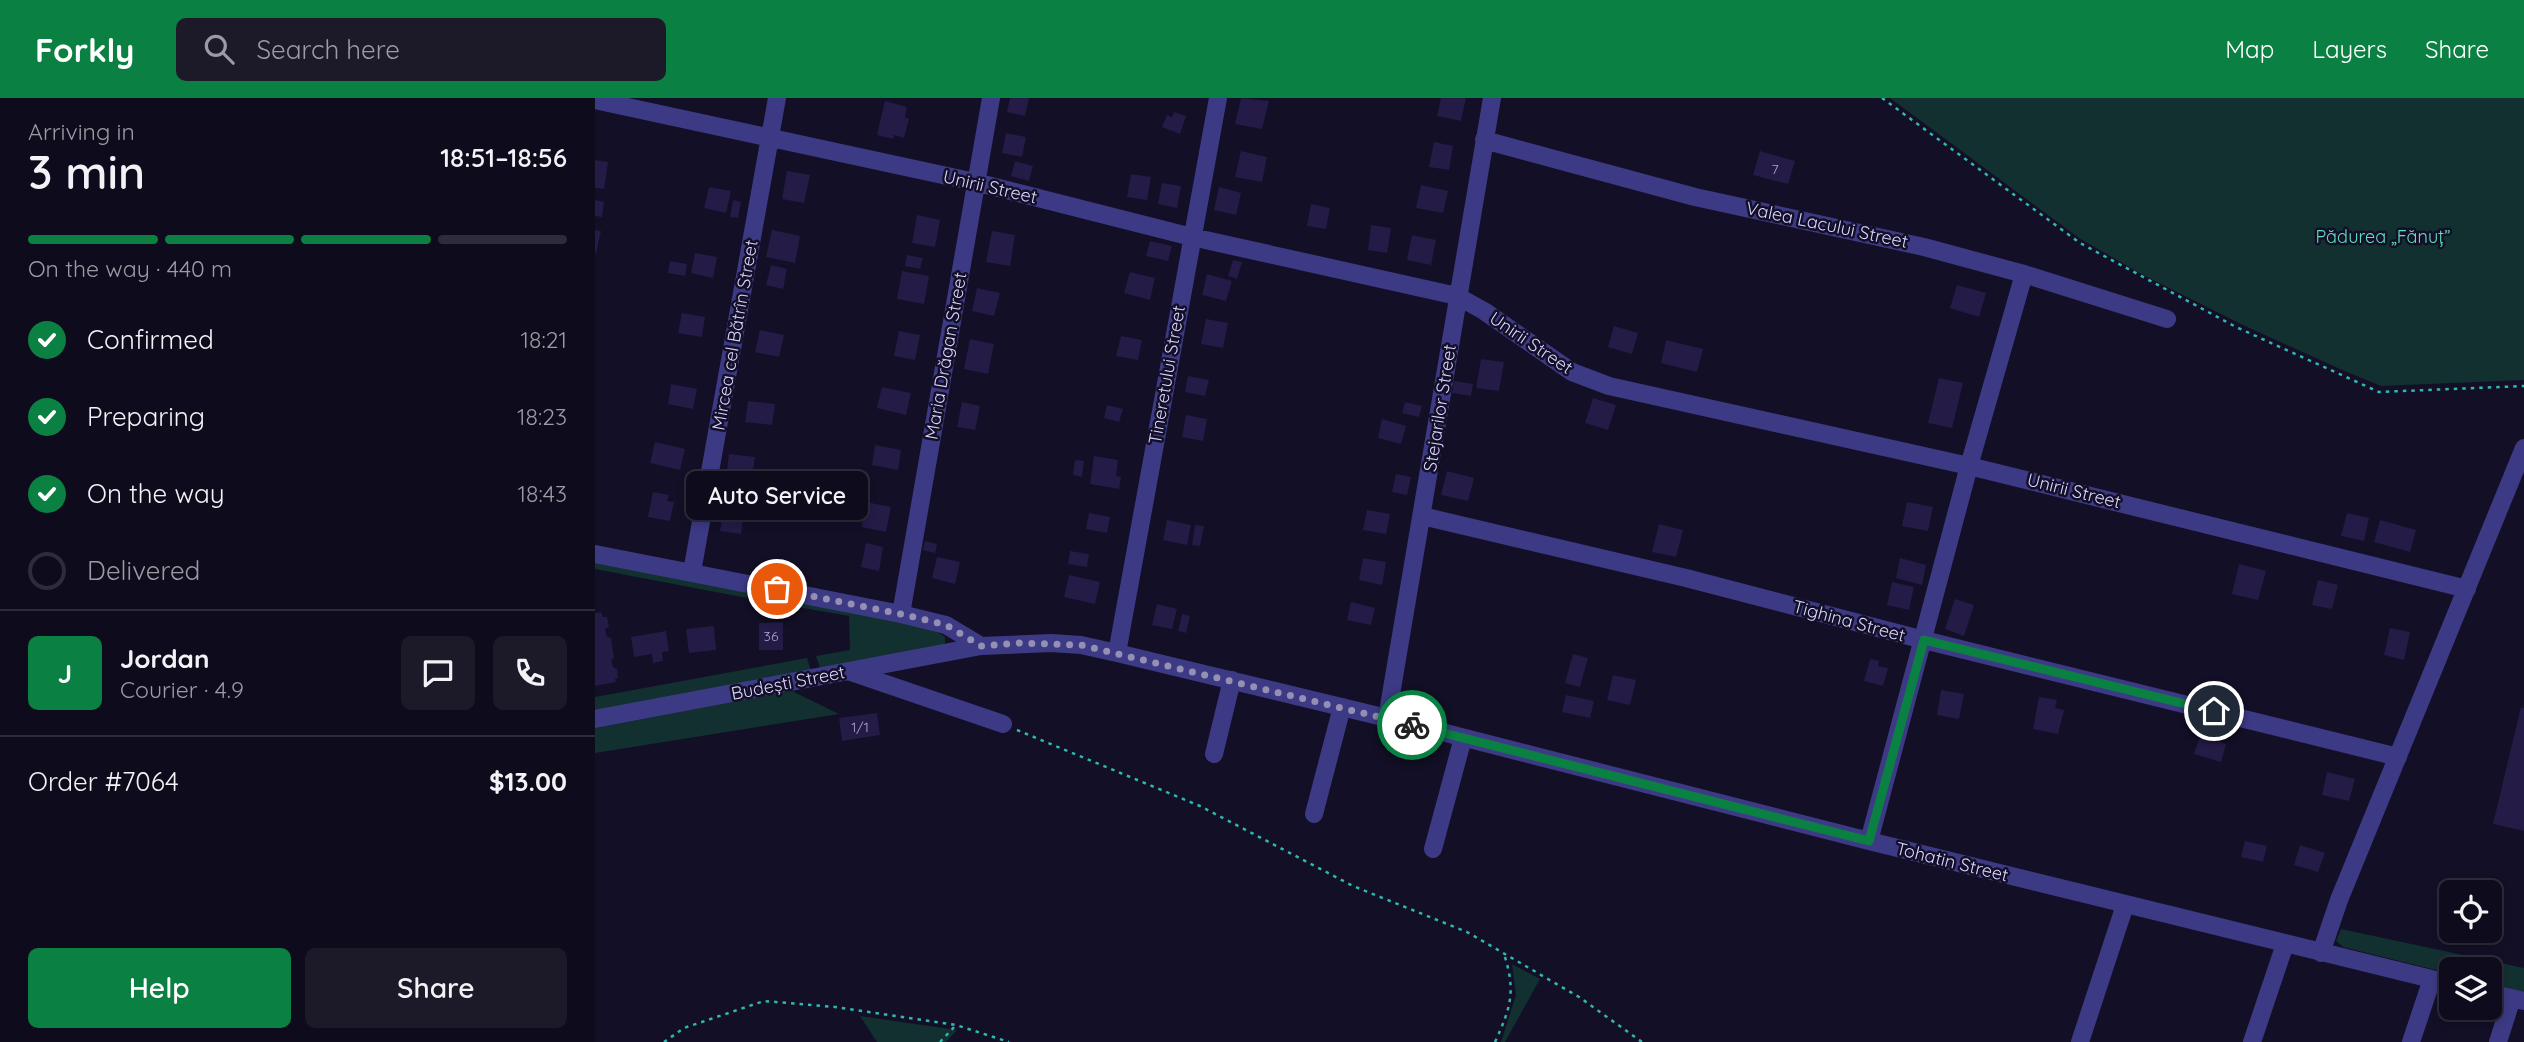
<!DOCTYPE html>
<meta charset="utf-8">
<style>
:root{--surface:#0e0b1c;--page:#1c1929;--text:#f1f3f6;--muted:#9b9ba3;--line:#2e2b3b;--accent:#0b8043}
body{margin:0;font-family:Quicksand,sans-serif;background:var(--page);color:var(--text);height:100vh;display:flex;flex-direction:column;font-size:26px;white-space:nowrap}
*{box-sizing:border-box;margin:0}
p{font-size:23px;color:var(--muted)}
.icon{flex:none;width:38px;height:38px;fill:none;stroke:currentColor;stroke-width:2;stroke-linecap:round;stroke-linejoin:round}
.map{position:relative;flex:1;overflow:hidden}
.sheet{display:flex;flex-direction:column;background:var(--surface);width:595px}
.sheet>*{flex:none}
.controls{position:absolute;left:1844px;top:782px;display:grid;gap:14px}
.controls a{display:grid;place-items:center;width:63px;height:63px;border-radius:10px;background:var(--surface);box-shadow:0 4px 10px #0003,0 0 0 2px var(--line);font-size:35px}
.pin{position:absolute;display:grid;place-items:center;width:60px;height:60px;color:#fff;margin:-30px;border:4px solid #fff;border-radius:50%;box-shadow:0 2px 7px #0007}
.courier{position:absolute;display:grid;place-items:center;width:70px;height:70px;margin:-35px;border:5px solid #0b8043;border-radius:50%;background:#fff;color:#222;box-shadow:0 2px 9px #0007}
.bubble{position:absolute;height:49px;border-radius:10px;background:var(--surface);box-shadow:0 4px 10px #0003,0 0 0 2px var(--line);font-size:23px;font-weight:600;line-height:49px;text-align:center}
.overview em{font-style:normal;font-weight:600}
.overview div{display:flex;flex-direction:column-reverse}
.overview{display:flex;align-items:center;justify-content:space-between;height:119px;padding:0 28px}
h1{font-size:46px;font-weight:600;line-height:52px}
.bar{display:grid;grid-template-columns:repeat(4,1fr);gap:10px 7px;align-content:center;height:84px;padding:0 28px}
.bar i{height:9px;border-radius:5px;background:var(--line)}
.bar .active{background:var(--accent)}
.bar p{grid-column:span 4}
.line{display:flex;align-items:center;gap:18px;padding:0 28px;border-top:2px solid var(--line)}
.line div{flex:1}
.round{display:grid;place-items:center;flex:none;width:74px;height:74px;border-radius:10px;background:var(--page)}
ol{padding:0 28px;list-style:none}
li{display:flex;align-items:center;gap:21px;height:77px}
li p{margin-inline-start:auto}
li .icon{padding:7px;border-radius:50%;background:var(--accent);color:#fff;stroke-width:4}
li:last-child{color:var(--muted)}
li i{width:38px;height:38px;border:4px solid var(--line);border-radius:50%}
.cta{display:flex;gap:14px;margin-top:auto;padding:14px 28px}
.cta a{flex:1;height:80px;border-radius:10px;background:var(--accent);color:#fff;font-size:28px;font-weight:600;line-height:80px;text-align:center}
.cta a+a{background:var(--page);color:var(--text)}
header{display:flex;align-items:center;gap:42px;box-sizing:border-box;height:98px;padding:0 35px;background:var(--accent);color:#fff}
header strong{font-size:33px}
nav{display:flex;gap:38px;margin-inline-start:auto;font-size:24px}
.search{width:490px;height:63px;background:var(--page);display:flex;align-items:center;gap:18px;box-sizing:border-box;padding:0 24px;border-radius:10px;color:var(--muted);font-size:26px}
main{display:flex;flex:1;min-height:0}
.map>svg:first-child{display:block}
</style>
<header>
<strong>Forkly</strong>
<div class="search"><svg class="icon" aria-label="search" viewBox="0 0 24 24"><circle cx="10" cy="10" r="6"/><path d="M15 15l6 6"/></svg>Search here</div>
<nav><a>Map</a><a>Layers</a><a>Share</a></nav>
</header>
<main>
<section class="sheet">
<div class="overview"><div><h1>3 min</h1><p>Arriving in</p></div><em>18:51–18:56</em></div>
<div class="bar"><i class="active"></i><i class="active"></i><i class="active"></i><i></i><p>On the way · 440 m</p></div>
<ol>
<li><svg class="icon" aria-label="check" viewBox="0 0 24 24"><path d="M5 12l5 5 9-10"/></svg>Confirmed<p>18:21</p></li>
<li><svg class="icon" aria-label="check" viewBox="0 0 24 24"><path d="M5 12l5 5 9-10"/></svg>Preparing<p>18:23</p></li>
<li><svg class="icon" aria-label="check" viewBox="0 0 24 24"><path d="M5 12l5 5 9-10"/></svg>On the way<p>18:43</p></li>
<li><i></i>Delivered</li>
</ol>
<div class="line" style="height:126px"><b class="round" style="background:var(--accent);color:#fff">J</b><div><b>Jordan</b><p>Courier · 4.9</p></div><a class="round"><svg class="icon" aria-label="chat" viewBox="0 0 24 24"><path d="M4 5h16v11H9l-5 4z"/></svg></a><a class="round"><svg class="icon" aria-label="phone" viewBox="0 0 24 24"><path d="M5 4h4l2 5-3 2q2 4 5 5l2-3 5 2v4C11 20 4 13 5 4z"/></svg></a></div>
<div class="line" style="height:91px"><div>Order #7064</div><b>$13.00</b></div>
<div class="cta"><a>Help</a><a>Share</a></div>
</section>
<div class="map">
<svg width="1929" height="944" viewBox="0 0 1929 944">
<rect width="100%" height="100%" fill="#130f26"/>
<path fill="#12302f" d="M 1295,0 L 1929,0 L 1929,282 L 1786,288 L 1745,271 L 1650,228 L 1548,177 L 1484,140 Z
M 0,465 L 152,494 L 152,500 L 0,471 Z
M 162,496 C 197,502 330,520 350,539 L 350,545 L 346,550 L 225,570 L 221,558 L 255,552 L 254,518 L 162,502 Z
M 212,560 L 216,573 L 0,613 L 0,599 Z
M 197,593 L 244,616 L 0,655 L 0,630 Z
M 1746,831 L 1929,870 L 1929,894 L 1895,886 L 1895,872 L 1857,872 L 1857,876 L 1748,849 L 1741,843 Z
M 917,866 L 945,881 L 910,944 L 906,944 L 921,897 Z
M 265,918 L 362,932 L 351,944 L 282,944 Z"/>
<path fill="#241b47" d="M 415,0 L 434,0 L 430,18 L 412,14 Z
M 646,0 L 674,3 L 667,31 L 640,26 Z
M 846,0 L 871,0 L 866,23 L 842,18 Z
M 290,3 L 312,9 L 310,19 L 314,21 L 309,40 L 299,37 L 298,41 L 282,37 Z
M 579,14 L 591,18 L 585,36 L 567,29 L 572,17 L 577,19 Z
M 411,35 L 431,39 L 427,59 L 407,55 Z
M 839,44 L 858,48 L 854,72 L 834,69 Z
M 646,53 L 672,59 L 667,84 L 640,79 Z
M 1165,53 L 1200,63 L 1193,86 L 1158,77 Z
M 0,62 L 13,64 L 9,91 L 0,90 Z
M 420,63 L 438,68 L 434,83 L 416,78 Z
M 192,73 L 215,77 L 209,105 L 187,101 Z
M 536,76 L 556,79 L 552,102 L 532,99 Z
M 567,85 L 586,88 L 582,110 L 563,106 Z
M 826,87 L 853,93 L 848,115 L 821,110 Z
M 114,89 L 136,93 L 131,115 L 109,110 Z
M 624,89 L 646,95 L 641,117 L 619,112 Z
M 0,102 L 9,104 L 7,119 L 0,118 Z
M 138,102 L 146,104 L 143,120 L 135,119 Z
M 716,106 L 735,110 L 731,131 L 712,128 Z
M 322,117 L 345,122 L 340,149 L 317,145 Z
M 776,127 L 796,130 L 792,155 L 773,152 Z
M 0,132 L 6,133 L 1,156 L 0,156 Z
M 177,132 L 205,138 L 200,165 L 171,159 Z
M 397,133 L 420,137 L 415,168 L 391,164 Z
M 817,137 L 841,142 L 836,167 L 812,162 Z
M 555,143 L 577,148 L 573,163 L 551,158 Z
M 100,155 L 122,159 L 118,180 L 96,175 Z
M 312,157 L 328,160 L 325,171 L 310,168 Z
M 638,162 L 647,164 L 642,181 L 633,178 Z
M 75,163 L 92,166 L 90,178 L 73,175 Z
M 176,167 L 192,171 L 188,191 L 171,187 Z
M 307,173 L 334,178 L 329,206 L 302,201 Z
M 535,174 L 560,180 L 555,202 L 529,195 Z
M 612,176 L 637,183 L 631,203 L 607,197 Z
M 1362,187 L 1391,195 L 1384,219 L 1355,210 Z
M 382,190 L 405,195 L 399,218 L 377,213 Z
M 87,215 L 110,219 L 107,239 L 83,235 Z
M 611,221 L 633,225 L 628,250 L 606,246 Z
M 1019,228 L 1043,235 L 1037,256 L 1013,249 Z
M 165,232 L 189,237 L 184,259 L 160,254 Z
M 304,233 L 325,237 L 320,262 L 299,258 Z
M 526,238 L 547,242 L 543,262 L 521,258 Z
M 375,241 L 399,246 L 393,276 L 369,271 Z
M 1071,242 L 1108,251 L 1102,274 L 1066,265 Z
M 886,261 L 909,264 L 904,293 L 881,290 Z
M 593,278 L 614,282 L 610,298 L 590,294 Z
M 1344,280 L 1368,285 L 1357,330 L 1333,325 Z
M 859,283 L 878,286 L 876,298 L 857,295 Z
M 76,286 L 102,291 L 98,311 L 73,306 Z
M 287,289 L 316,295 L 311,317 L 282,310 Z
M 998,300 L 1021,307 L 1013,332 L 990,325 Z
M 153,303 L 180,306 L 177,327 L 150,324 Z
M 367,304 L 385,308 L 380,332 L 362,329 Z
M 810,304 L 827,308 L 824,319 L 807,315 Z
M 512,307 L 528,311 L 524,324 L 509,320 Z
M 591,317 L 612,321 L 608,343 L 587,339 Z
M 787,321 L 811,328 L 806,346 L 783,340 Z
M 60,344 L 90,351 L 85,372 L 55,365 Z
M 280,347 L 306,352 L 303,372 L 277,367 Z
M 134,356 L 160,359 L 156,387 L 139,385 L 140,373 L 132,372 Z
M 499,358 L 523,362 L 521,378 L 526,379 L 524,391 L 495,386 Z
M 480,362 L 489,363 L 487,379 L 478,377 Z
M 852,373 L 879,380 L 873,403 L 846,397 Z
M 801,376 L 816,379 L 812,397 L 797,394 Z
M 58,394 L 74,397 L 72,403 L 79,404 L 75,423 L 53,419 Z
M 271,404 L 296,409 L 291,434 L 267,429 Z
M 1312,404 L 1338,409 L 1333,433 L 1307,428 Z
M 129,410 L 149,414 L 146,436 L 125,433 Z
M 772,412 L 795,416 L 791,436 L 768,432 Z
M 494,415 L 515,419 L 512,435 L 491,431 Z
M 1752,415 L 1774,420 L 1769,443 L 1746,438 Z
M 572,422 L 596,427 L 592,447 L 568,442 Z
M 1785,422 L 1821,432 L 1815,454 L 1779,444 Z
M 1064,426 L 1088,432 L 1081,459 L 1057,454 Z
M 600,427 L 609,428 L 605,448 L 597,447 Z
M 330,443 L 342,446 L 340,455 L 328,452 Z
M 271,445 L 288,449 L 284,473 L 266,469 Z
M 475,453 L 494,456 L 492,469 L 473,466 Z
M 342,459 L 365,464 L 360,486 L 337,480 Z
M 768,460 L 791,464 L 787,487 L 764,482 Z
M 1305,460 L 1331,467 L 1327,487 L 1301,480 Z
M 1644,466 L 1671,473 L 1663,502 L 1637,496 Z
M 474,477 L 505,484 L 500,506 L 469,499 Z
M 1723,482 L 1743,487 L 1737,511 L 1717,507 Z
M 1297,484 L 1319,489 L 1314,512 L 1292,507 Z
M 1360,501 L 1379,507 L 1369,538 L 1350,531 Z
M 756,504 L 780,510 L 776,527 L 752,522 Z
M 562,506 L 582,511 L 577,531 L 557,527 Z
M 6,514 L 8,519 L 12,519 L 14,529 L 10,531 L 12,539 L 16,540 L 19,560 L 16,562 L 18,569 L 22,571 L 23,580 L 20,581 L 21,584 L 0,588 L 0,515 Z
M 587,516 L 595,518 L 591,535 L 583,533 Z
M 188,524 L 188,552 L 164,552 L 164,525 Z
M 119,528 L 121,552 L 94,555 L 91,531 Z
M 1795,530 L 1815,534 L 1809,562 L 1789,557 Z
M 71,533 L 74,553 L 67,554 L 68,563 L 58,565 L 57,556 L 39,559 L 36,539 Z
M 978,556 L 993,560 L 985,589 L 970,585 Z
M 1275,561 L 1284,563 L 1283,568 L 1293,570 L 1288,588 L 1269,583 Z
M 1018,577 L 1041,582 L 1035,607 L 1012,602 Z
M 1346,592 L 1369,596 L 1364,621 L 1342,617 Z
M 971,597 L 999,603 L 995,620 L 967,614 Z
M 1444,599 L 1462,602 L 1460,610 L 1469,612 L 1463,636 L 1438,631 Z
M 1926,609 L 1929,610 L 1929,733 L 1898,726 Z
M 282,615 L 285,637 L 247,643 L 244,620 Z
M 1605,638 L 1631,646 L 1626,664 L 1599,656 Z
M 1732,674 L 1760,681 L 1754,703 L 1727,697 Z
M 1650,743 L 1672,748 L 1668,764 L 1646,759 Z
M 1705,747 L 1730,755 L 1723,774 L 1699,767 Z"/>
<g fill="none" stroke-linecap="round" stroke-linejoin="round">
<path stroke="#2fb8b0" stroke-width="2.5" stroke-dasharray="3.5 5" stroke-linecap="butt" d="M 1287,0 L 1485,145 L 1641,229 L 1784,294 L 1929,288
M 422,632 L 605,708 L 758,788 L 872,834 L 984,899 L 1047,944
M 69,944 L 89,930 L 169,903 L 240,909 L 361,927 L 414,944
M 345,944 L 361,927
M 900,944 C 916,909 921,893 909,856"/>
<path stroke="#3d3a85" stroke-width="18" d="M 0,2 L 380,84 L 597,139 L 862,198 L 889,213 L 977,274 L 1014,288 L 1374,368 L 1872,491
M 889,42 L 1100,99 L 1329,149 L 1429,176 L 1572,221
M 827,418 L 1091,480 L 1329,542 L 1803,659
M 0,456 L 306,516 L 351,527 L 386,548
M 97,474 L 182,0
M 306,516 L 396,0
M 522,555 L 623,0
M 256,574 L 408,626
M 792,620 L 897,0
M 0,621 L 386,548 L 456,545 L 486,547 L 522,555 L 792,620 L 1274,743 L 1857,886
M 619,656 L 637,582
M 719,716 L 747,609
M 1274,743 L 1374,368 L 1429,176
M 838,751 L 868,640
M 1726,855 L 1744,802 L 1929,350
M 1895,895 L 1929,903
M 1485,944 L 1530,807
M 1657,944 L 1690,846
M 1816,944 L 1837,881
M 1903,944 L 1917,900"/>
</g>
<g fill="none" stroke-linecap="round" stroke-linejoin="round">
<path stroke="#948fb3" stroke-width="7" stroke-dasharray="0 12.6" d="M 182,491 L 306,516 L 351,527 L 386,548 L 424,545 L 486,547 L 817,627"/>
<path stroke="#0b8043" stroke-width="9" d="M 817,627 L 1274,743 L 1329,542 L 1619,613"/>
</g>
<g text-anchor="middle" stroke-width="5" stroke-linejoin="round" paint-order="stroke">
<g font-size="14" fill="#aca6d1">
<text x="1180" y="76">7</text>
<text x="176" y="543">36</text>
<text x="265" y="634">1/1</text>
</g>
<g font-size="18" fill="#d9d4ff" stroke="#130f26">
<text transform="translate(395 89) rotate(13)" y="6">Unirii Street</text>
<text transform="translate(1232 127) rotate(12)" y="6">Valea Lacului Street</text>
<text transform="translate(140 237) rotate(-80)" y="6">Mircea cel Bătrîn Street</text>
<text transform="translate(936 245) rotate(34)" y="6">Unirii Street</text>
<text transform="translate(351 258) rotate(-80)" y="6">Maria Drăgan Street</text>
<text transform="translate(572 277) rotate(-80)" y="6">Tineretului Street</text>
<text transform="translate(845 310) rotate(-81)" y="6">Stejarilor Street</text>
<text transform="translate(1479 393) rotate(14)" y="6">Unirii Street</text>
<text transform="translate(1254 523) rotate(15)" y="6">Tighina Street</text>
<text transform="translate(193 585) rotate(-11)" y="6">Budești Street</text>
<text transform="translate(1357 764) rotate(14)" y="6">Tohatin Street</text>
</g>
<g font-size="18" fill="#5fe0c0" stroke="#130f26">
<text x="1788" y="145">Pădurea „Fănuț”</text>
</g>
</g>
</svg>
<div class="controls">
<a><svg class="icon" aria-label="locate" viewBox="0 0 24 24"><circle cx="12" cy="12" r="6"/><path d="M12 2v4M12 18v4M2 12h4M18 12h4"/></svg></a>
<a><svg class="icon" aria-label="layers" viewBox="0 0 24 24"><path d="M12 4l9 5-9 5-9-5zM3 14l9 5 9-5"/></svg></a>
</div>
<div class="pin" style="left:182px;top:491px;background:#ea580c"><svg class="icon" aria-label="bag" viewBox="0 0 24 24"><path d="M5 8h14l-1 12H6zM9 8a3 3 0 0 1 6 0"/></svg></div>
<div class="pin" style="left:1619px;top:613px;background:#1f2937"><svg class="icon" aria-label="home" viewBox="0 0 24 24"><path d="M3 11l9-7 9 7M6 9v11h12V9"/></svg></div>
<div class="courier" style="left:817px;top:627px"><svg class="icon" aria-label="bike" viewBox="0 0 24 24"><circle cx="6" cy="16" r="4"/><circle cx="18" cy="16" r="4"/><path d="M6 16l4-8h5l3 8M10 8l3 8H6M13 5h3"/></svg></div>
<div class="bubble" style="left:91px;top:373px;width:182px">Auto Service</div>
</div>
</main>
